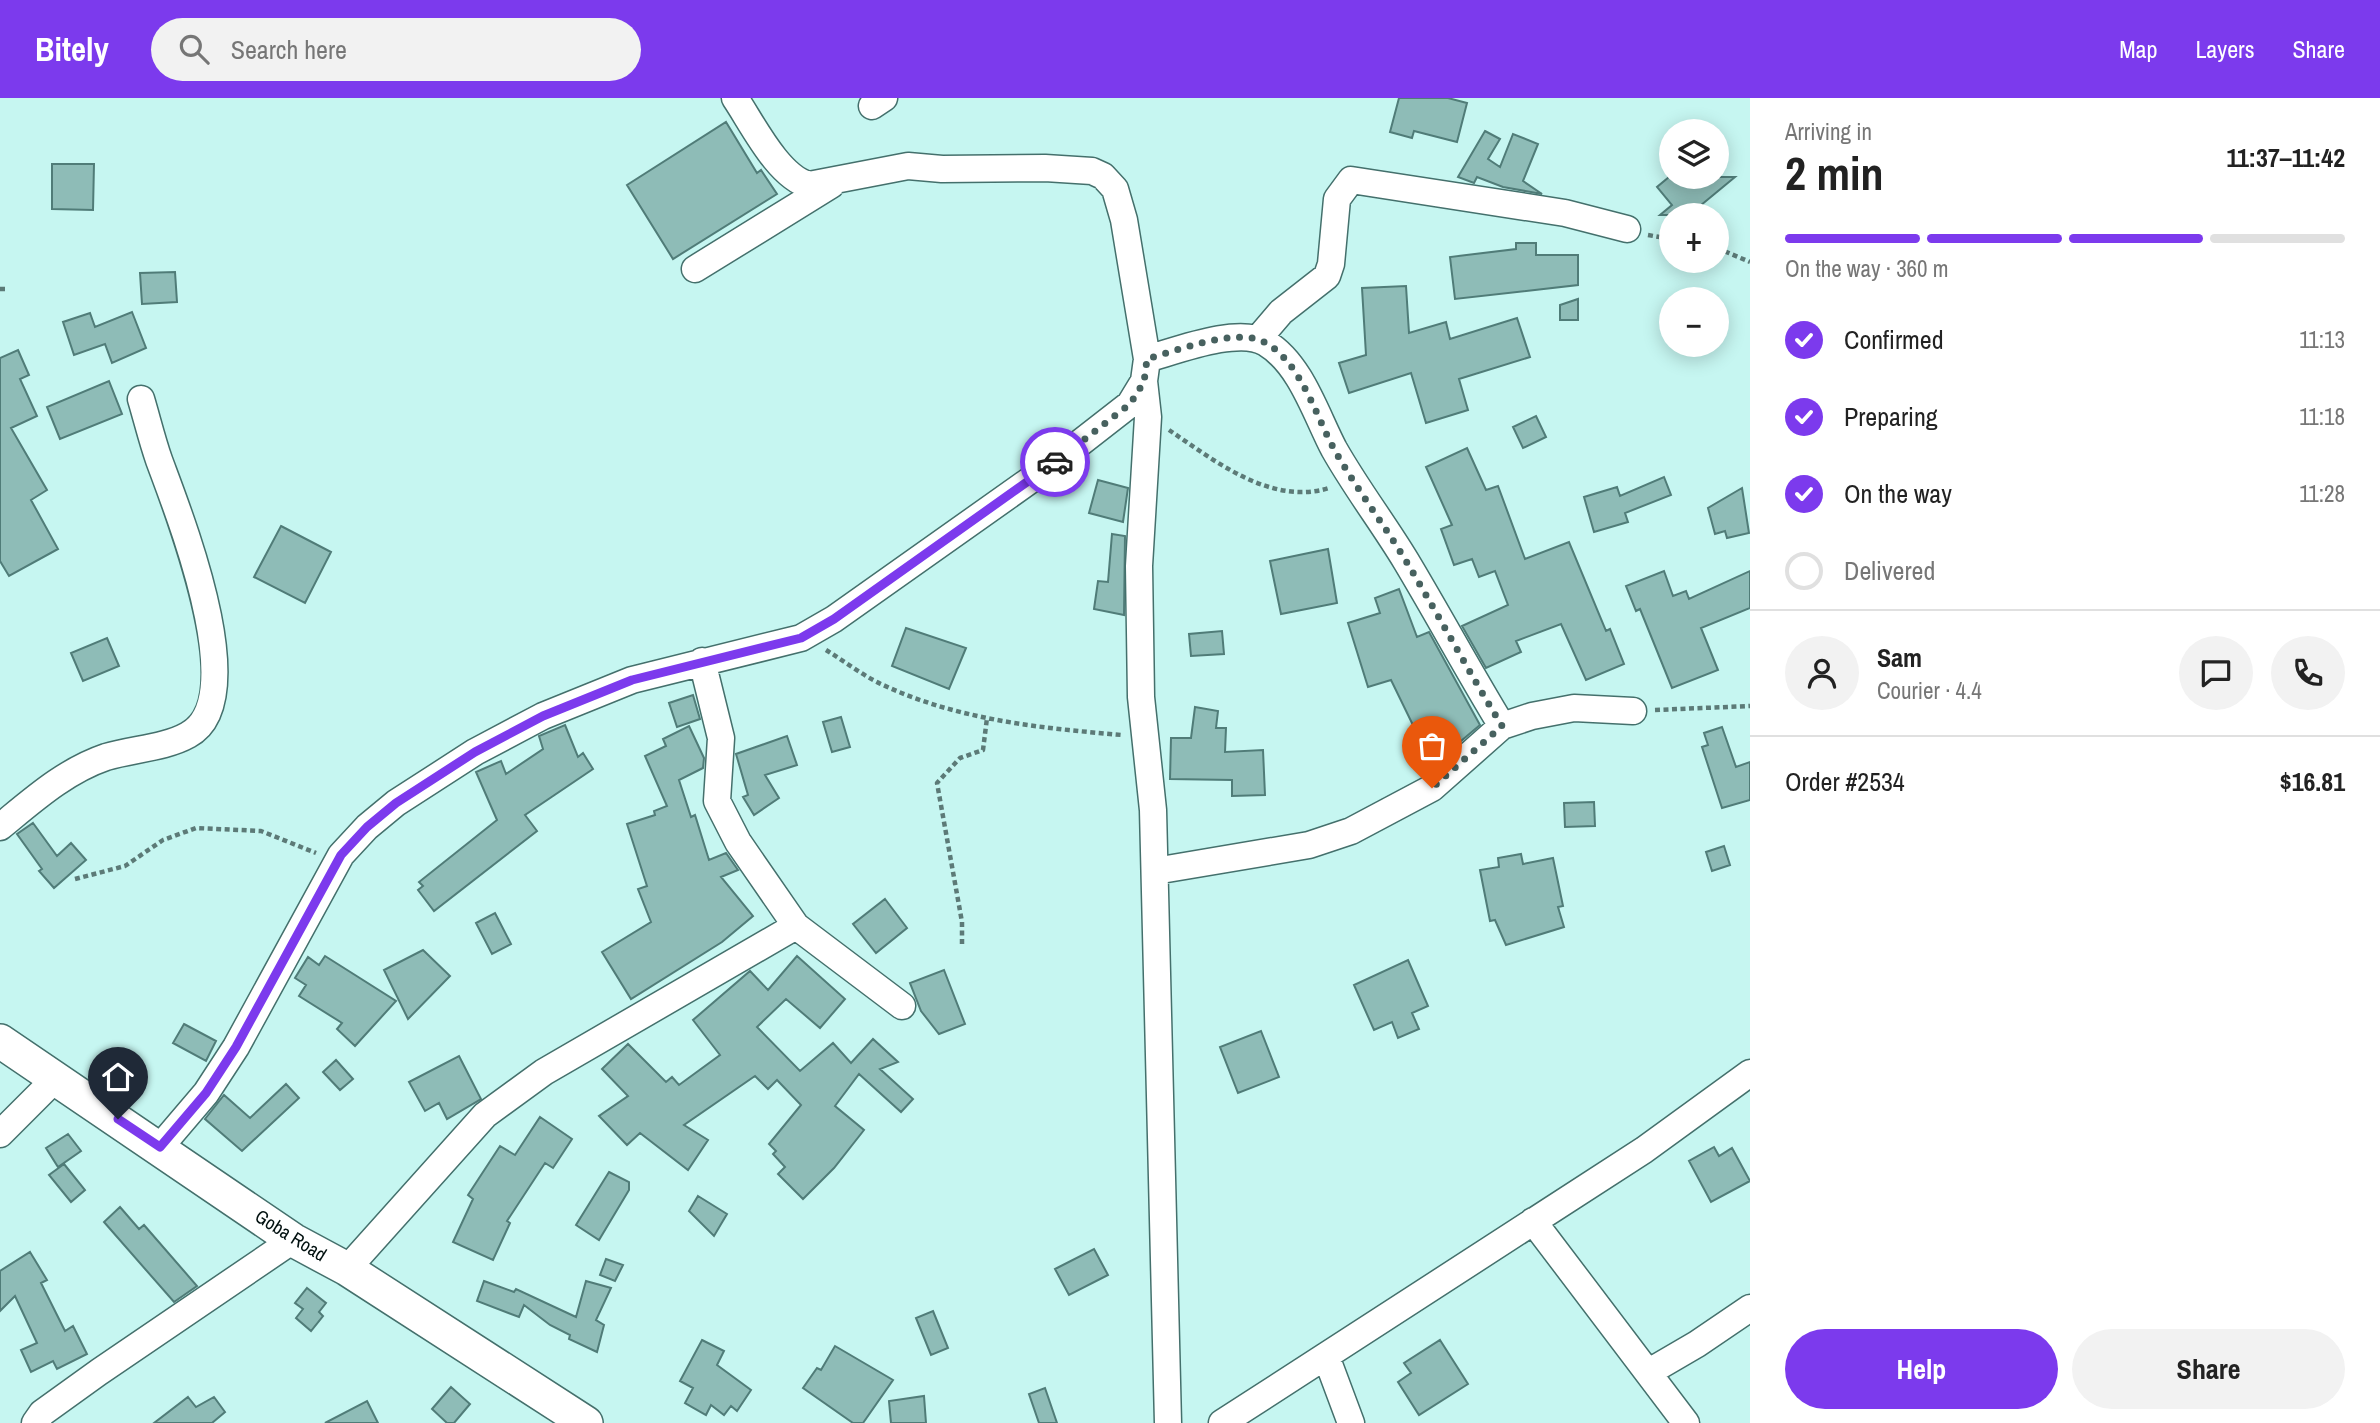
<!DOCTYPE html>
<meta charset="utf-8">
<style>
:root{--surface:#fff;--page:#f2f2f2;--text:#222;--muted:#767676;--line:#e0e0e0;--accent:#7c3aed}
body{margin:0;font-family:"Archivo Narrow",sans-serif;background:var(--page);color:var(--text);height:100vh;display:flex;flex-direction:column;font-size:26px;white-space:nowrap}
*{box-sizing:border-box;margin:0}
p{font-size:23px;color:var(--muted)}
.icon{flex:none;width:38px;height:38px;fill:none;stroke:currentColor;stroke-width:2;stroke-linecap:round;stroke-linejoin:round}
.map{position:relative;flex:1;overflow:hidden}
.details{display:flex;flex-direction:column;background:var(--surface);width:630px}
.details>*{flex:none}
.tools{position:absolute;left:1659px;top:21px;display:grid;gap:14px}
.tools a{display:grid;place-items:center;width:70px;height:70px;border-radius:50%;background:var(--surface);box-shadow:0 4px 18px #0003;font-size:35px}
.pin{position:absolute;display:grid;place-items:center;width:60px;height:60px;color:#fff;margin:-72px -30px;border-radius:50% 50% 50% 0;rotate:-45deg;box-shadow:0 0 7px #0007}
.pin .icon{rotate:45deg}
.courier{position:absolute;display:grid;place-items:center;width:70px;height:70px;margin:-35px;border:5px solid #7c3aed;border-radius:50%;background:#fff;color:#222;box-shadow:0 2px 9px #0007}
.headline em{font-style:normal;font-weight:800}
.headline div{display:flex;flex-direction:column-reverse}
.headline{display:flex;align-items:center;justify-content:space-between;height:119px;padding:0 35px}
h1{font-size:46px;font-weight:800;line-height:52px}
.bar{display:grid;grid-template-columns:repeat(4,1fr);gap:10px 7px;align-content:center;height:84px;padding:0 35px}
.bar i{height:9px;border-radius:5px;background:var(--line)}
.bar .current{background:var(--accent)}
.bar p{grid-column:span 4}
.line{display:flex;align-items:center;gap:18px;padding:0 35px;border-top:2px solid var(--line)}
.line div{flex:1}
.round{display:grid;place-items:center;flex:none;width:74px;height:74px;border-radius:37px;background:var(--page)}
ol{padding:0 35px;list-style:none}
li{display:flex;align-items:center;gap:21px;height:77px}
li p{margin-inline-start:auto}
li .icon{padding:7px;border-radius:50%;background:var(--accent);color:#fff;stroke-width:4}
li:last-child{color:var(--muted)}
li i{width:38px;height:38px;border:4px solid var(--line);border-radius:50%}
.action{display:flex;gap:14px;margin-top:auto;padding:14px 35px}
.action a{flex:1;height:80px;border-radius:42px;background:var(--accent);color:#fff;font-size:28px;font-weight:800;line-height:80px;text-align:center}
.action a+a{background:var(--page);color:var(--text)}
header{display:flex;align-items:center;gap:42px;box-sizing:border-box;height:98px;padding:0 35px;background:var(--accent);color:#fff}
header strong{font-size:33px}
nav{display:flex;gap:38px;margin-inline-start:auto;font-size:24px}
.search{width:490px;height:63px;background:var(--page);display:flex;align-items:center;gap:18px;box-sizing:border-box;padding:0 24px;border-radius:38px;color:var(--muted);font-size:26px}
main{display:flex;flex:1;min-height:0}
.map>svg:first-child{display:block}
</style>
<header>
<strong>Bitely</strong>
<div class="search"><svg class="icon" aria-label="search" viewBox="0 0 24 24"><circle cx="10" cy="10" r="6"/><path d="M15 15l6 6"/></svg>Search here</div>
<nav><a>Map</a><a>Layers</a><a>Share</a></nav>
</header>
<main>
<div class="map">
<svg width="1750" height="1325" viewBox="0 0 1750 1325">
<rect width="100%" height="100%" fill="#c6f6f1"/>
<path fill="#8ebcb7" stroke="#507c78" stroke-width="2" d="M 1399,0 L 1448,0 L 1467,5 L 1457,44 L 1414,33 L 1412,40 L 1390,34 Z
M 726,24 L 757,75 L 761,72 L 777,96 L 673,161 L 627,87 Z
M 1485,33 L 1500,41 L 1488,61 L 1500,69 L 1513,36 L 1538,46 L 1523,83 L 1542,96 L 1503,89 L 1477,79 L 1474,85 L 1458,79 Z
M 52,66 L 94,66 L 93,112 L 52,111 Z
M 1669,79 L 1735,79 L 1689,117 L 1660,117 L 1672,107 L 1657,89 Z
M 1516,145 L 1536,145 L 1536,157 L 1578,157 L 1578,187 L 1455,201 L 1450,159 L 1516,151 Z
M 175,174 L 177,204 L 142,206 L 140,175 Z
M 1406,188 L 1409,235 L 1446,224 L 1450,241 L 1517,220 L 1530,259 L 1459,281 L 1468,312 L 1426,325 L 1411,275 L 1349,295 L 1339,265 L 1366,257 L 1362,190 Z
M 1578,201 L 1578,222 L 1560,222 L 1560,207 Z
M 132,214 L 146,250 L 112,265 L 105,246 L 74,257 L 63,224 L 90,215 L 95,229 Z
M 18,252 L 29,277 L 20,281 L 37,318 L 11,330 L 47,392 L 31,402 L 58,451 L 9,478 L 0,463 L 0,260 Z
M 109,283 L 122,316 L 60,341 L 47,309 Z
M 1536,318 L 1546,339 L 1523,350 L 1513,329 Z
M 1467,350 L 1486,392 L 1498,388 L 1525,461 L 1569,444 L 1606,533 L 1610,531 L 1624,566 L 1586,582 L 1561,526 L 1516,543 L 1521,554 L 1486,570 L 1462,528 L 1508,507 L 1495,473 L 1479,479 L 1472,461 L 1454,467 L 1441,431 L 1452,427 L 1426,369 Z
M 1664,379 L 1671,397 L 1625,415 L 1628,424 L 1594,434 L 1584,399 L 1617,389 L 1620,398 Z
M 1098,382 L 1128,390 L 1123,424 L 1089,415 Z
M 1742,390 L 1749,435 L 1727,440 L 1725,433 L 1715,436 L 1708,410 Z
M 281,428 L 331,454 L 305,505 L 254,479 Z
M 1112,436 L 1125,438 L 1124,517 L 1094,511 L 1098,483 L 1108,484 Z
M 1328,451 L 1337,505 L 1281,516 L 1270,463 Z
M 1664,473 L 1673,498 L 1686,493 L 1689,501 L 1750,473 L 1750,510 L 1701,530 L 1718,572 L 1672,590 L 1640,511 L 1636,513 L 1626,488 Z
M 1399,491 L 1417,539 L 1429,534 L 1480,627 L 1455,648 L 1428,658 L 1391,582 L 1368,589 L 1348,525 L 1380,515 L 1375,500 Z
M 906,530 L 966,550 L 949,591 L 892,568 Z
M 1222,533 L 1224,556 L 1191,558 L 1189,536 Z
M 107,540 L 119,568 L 83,583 L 71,555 Z
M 693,597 L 700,621 L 677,629 L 669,605 Z
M 1195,609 L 1218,613 L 1216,630 L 1226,630 L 1225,654 L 1263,652 L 1265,697 L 1232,698 L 1232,682 L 1170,681 L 1171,640 L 1191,640 Z
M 841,619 L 850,649 L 832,654 L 823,624 Z
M 565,627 L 578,659 L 583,655 L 593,671 L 525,717 L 537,733 L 434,813 L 418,792 L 423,788 L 419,784 L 497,722 L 476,674 L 501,663 L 506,676 L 543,651 L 539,638 Z
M 689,628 L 704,660 L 703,670 L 679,682 L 691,719 L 695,717 L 709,762 L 726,755 L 738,772 L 721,779 L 753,818 L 722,844 L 631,901 L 602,854 L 651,824 L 638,791 L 647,788 L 627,726 L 655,717 L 654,713 L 667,708 L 645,658 L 666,648 L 663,641 Z
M 1722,629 L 1736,669 L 1750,664 L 1750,702 L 1722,710 L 1702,649 L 1708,647 L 1704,635 Z
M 787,638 L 797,667 L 765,677 L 779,700 L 754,717 L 743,699 L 748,697 L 736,656 Z
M 1594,704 L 1595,728 L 1565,729 L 1564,705 Z
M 33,725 L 57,758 L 71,745 L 86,762 L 54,790 L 39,773 L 42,771 L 17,736 Z
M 1724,748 L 1730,767 L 1712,773 L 1706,754 Z
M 1521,756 L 1523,766 L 1553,760 L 1563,808 L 1558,809 L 1564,829 L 1506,847 L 1495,822 L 1490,823 L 1480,772 L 1499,769 L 1498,760 Z
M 885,801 L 907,830 L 876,855 L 853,826 Z
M 495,815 L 511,846 L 492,856 L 476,825 Z
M 423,852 L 450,878 L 408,921 L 384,872 Z
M 325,858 L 396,903 L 355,948 L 337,931 L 342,925 L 299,898 L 306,887 L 295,880 L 308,859 L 319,867 Z
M 797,858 L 845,901 L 820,930 L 786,901 L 757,929 L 800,973 L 833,945 L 851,965 L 873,941 L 898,964 L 880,971 L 913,1001 L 901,1014 L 859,976 L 835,1008 L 864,1032 L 834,1070 L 803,1101 L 778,1076 L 785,1069 L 773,1056 L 776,1053 L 769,1046 L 801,1007 L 777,982 L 768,991 L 755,978 L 684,1027 L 708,1042 L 688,1072 L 640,1035 L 627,1047 L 599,1018 L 628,998 L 602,971 L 628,946 L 666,984 L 672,979 L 679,987 L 720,957 L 693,922 L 750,873 L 768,892 Z
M 1408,862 L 1428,908 L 1412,915 L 1419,931 L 1398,940 L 1392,924 L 1374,932 L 1354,887 Z
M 944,872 L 965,926 L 939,936 L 921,913 L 910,885 Z
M 184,926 L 216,943 L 206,963 L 173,945 Z
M 1261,933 L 1279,979 L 1238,995 L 1220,949 Z
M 459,958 L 481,1001 L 447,1021 L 439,1005 L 425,1013 L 409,984 Z
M 336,962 L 353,981 L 340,992 L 323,974 Z
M 286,986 L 299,1000 L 242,1053 L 205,1021 L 224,997 L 250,1020 Z
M 540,1019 L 572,1041 L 553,1070 L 545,1065 L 507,1123 L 510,1125 L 493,1162 L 453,1144 L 473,1101 L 468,1097 L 500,1048 L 515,1057 Z
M 68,1036 L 81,1053 L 58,1069 L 46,1050 Z
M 1714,1049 L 1719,1058 L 1732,1050 L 1750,1083 L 1711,1104 L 1689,1063 Z
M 64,1066 L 85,1092 L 71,1104 L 49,1077 Z
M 609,1074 L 629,1084 L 629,1092 L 599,1142 L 576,1127 Z
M 698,1098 L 727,1116 L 714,1138 L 689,1113 Z
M 120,1109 L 139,1131 L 144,1127 L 197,1188 L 174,1204 L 104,1124 Z
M 1094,1151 L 1108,1177 L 1069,1197 L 1055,1171 Z
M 30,1154 L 47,1182 L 41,1185 L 65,1233 L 73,1228 L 87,1256 L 57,1271 L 53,1263 L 31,1274 L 21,1252 L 37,1245 L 15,1198 L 0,1213 L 0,1173 Z
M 606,1161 L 623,1167 L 615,1183 L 600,1177 Z
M 484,1183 L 514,1194 L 516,1191 L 576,1219 L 586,1183 L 611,1190 L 596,1222 L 604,1227 L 597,1254 L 569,1241 L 570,1237 L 550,1227 L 524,1207 L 519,1219 L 477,1203 Z
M 307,1190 L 326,1205 L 319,1214 L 323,1218 L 311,1233 L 296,1220 L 303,1211 L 295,1205 Z
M 933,1213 L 948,1250 L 931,1257 L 916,1220 Z
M 702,1242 L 724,1253 L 717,1267 L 751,1292 L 737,1313 L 731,1308 L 724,1317 L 711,1307 L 706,1317 L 685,1305 L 693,1290 L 680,1283 Z
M 1440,1242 L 1468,1286 L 1419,1317 L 1398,1284 L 1411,1275 L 1404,1265 Z
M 835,1248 L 893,1282 L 863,1325 L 853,1325 L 803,1290 L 817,1270 L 821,1272 Z
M 451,1289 L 470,1306 L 454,1325 L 447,1325 L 432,1311 Z
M 1045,1290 L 1057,1325 L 1039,1325 L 1029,1296 Z
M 924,1298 L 926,1325 L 891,1325 L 889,1303 Z
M 188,1299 L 196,1309 L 214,1299 L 225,1314 L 212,1325 L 154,1325 Z
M 367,1303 L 378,1325 L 325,1325 Z"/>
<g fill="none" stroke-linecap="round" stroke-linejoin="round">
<defs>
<path id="minor" d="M 872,8 L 884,0
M 695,171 L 831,87
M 1258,241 L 1281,214 L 1327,178 L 1331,166 L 1337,101 L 1351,82 L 1565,115 L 1627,131
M 1147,261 C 1176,253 1239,228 1266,245 C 1301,266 1316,317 1334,351 C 1356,390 1383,425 1406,463 C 1439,518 1469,574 1502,628
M 1144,283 L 1148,319 L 1139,468 L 1141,599 L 1153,712 L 1168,1325
M 702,563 L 721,640 L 717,703 L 738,744 L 796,828 L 902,908
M 0,729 C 33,702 65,673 106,659 C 132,651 165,650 188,637 C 254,602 178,414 159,362 C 152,342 147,321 141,301
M 1155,773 L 1309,747 L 1351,733 L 1432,690 L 1502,628 L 1532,618 L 1574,610 L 1633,613
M 0,1036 L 57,979
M 160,1049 L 206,995 L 236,949 L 341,757 L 367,729 L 396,705 L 475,654 L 543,618 L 632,582 L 801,540 L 834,521 L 1053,366 L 1130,306 L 1144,283 L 1147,261 L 1124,122 L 1115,91 L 1103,78 L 1092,73 L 1045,70 L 942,71 L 908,68 L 809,87 C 778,79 752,25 735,0
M 1533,1123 L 1686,1325
M 347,1171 L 485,1017 L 544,974 L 796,828
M 1326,1258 L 1351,1325
M 1649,1274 L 1697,1246 L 1750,1210
M 35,1325 L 42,1315 L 99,1274 L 293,1142
M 1222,1325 L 1644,1052 L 1750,975"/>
<path id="major" d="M 0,943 L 293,1142 L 347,1171 L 586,1325"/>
</defs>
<use href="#minor" stroke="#44706c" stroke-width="29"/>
<use href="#major" stroke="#44706c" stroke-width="36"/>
<path stroke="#5c7a77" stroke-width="4.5" stroke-dasharray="5 3.5" stroke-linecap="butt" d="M 1648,137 L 1671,141
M 1717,150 L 1750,164
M 0,191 L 8,191
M 1169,332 C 1215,363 1271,408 1329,390
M 826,552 C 844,563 862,577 881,586 C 957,622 1040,630 1122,637
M 1655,612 L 1750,608
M 75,781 L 125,768 L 163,742 L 196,730 L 261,733 L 316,755
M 962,846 L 962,824 L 937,685 L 960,660 L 983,652 L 987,620"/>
<use href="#minor" stroke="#fff" stroke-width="26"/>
<use href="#major" stroke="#fff" stroke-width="33"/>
</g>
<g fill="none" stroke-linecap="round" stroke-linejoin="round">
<path stroke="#47615f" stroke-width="7" stroke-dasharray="0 12.6" d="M 1055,364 L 1130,306 L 1144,284 L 1147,261 C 1176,253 1238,228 1266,245 C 1301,265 1316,318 1334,351 C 1356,390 1383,425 1406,463 C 1439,518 1469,574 1502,628 L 1432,690"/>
<path stroke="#7c3aed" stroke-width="9" d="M 118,1021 L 160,1049 L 206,995 L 236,949 L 341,757 L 367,729 L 396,705 L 475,654 L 543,618 L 632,582 L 801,540 L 834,521 L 1055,364"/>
</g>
<g text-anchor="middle" stroke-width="6" stroke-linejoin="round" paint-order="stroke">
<g font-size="19" fill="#021110" stroke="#fff">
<text transform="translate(291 1137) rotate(32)" y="7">Goba Road</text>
</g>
</g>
</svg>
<div class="tools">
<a><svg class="icon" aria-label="layers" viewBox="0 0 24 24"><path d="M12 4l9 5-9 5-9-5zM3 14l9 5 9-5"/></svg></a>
<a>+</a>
<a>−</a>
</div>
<div class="pin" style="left:1432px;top:690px;background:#ea580c"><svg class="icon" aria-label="bag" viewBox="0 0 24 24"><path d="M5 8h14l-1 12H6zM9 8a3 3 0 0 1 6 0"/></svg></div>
<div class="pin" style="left:118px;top:1021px;background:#1f2937"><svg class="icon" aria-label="home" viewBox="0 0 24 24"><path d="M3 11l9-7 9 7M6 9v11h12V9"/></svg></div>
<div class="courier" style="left:1055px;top:364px"><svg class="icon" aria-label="car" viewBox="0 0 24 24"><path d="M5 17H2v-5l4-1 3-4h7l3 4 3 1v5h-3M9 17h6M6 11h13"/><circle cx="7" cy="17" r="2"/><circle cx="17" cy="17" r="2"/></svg></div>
</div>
<section class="details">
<div class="headline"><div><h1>2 min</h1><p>Arriving in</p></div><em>11:37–11:42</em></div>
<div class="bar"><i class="current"></i><i class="current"></i><i class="current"></i><i></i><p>On the way · 360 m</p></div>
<ol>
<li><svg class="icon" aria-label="check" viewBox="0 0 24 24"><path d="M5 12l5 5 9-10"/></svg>Confirmed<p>11:13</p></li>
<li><svg class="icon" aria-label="check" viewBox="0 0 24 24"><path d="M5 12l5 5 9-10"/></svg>Preparing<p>11:18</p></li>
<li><svg class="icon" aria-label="check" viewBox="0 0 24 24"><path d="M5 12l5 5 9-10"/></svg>On the way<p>11:28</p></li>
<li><i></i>Delivered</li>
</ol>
<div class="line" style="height:126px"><a class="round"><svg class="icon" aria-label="person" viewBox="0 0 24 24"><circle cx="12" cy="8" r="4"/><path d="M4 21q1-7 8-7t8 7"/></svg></a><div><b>Sam</b><p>Courier · 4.4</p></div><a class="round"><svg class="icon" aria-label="chat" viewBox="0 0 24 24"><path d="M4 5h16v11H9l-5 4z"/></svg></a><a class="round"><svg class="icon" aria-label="phone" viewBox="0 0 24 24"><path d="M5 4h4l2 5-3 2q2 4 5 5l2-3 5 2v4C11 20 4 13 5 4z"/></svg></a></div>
<div class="line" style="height:91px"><div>Order #2534</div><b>$16.81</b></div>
<div class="action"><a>Help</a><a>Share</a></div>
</section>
</main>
